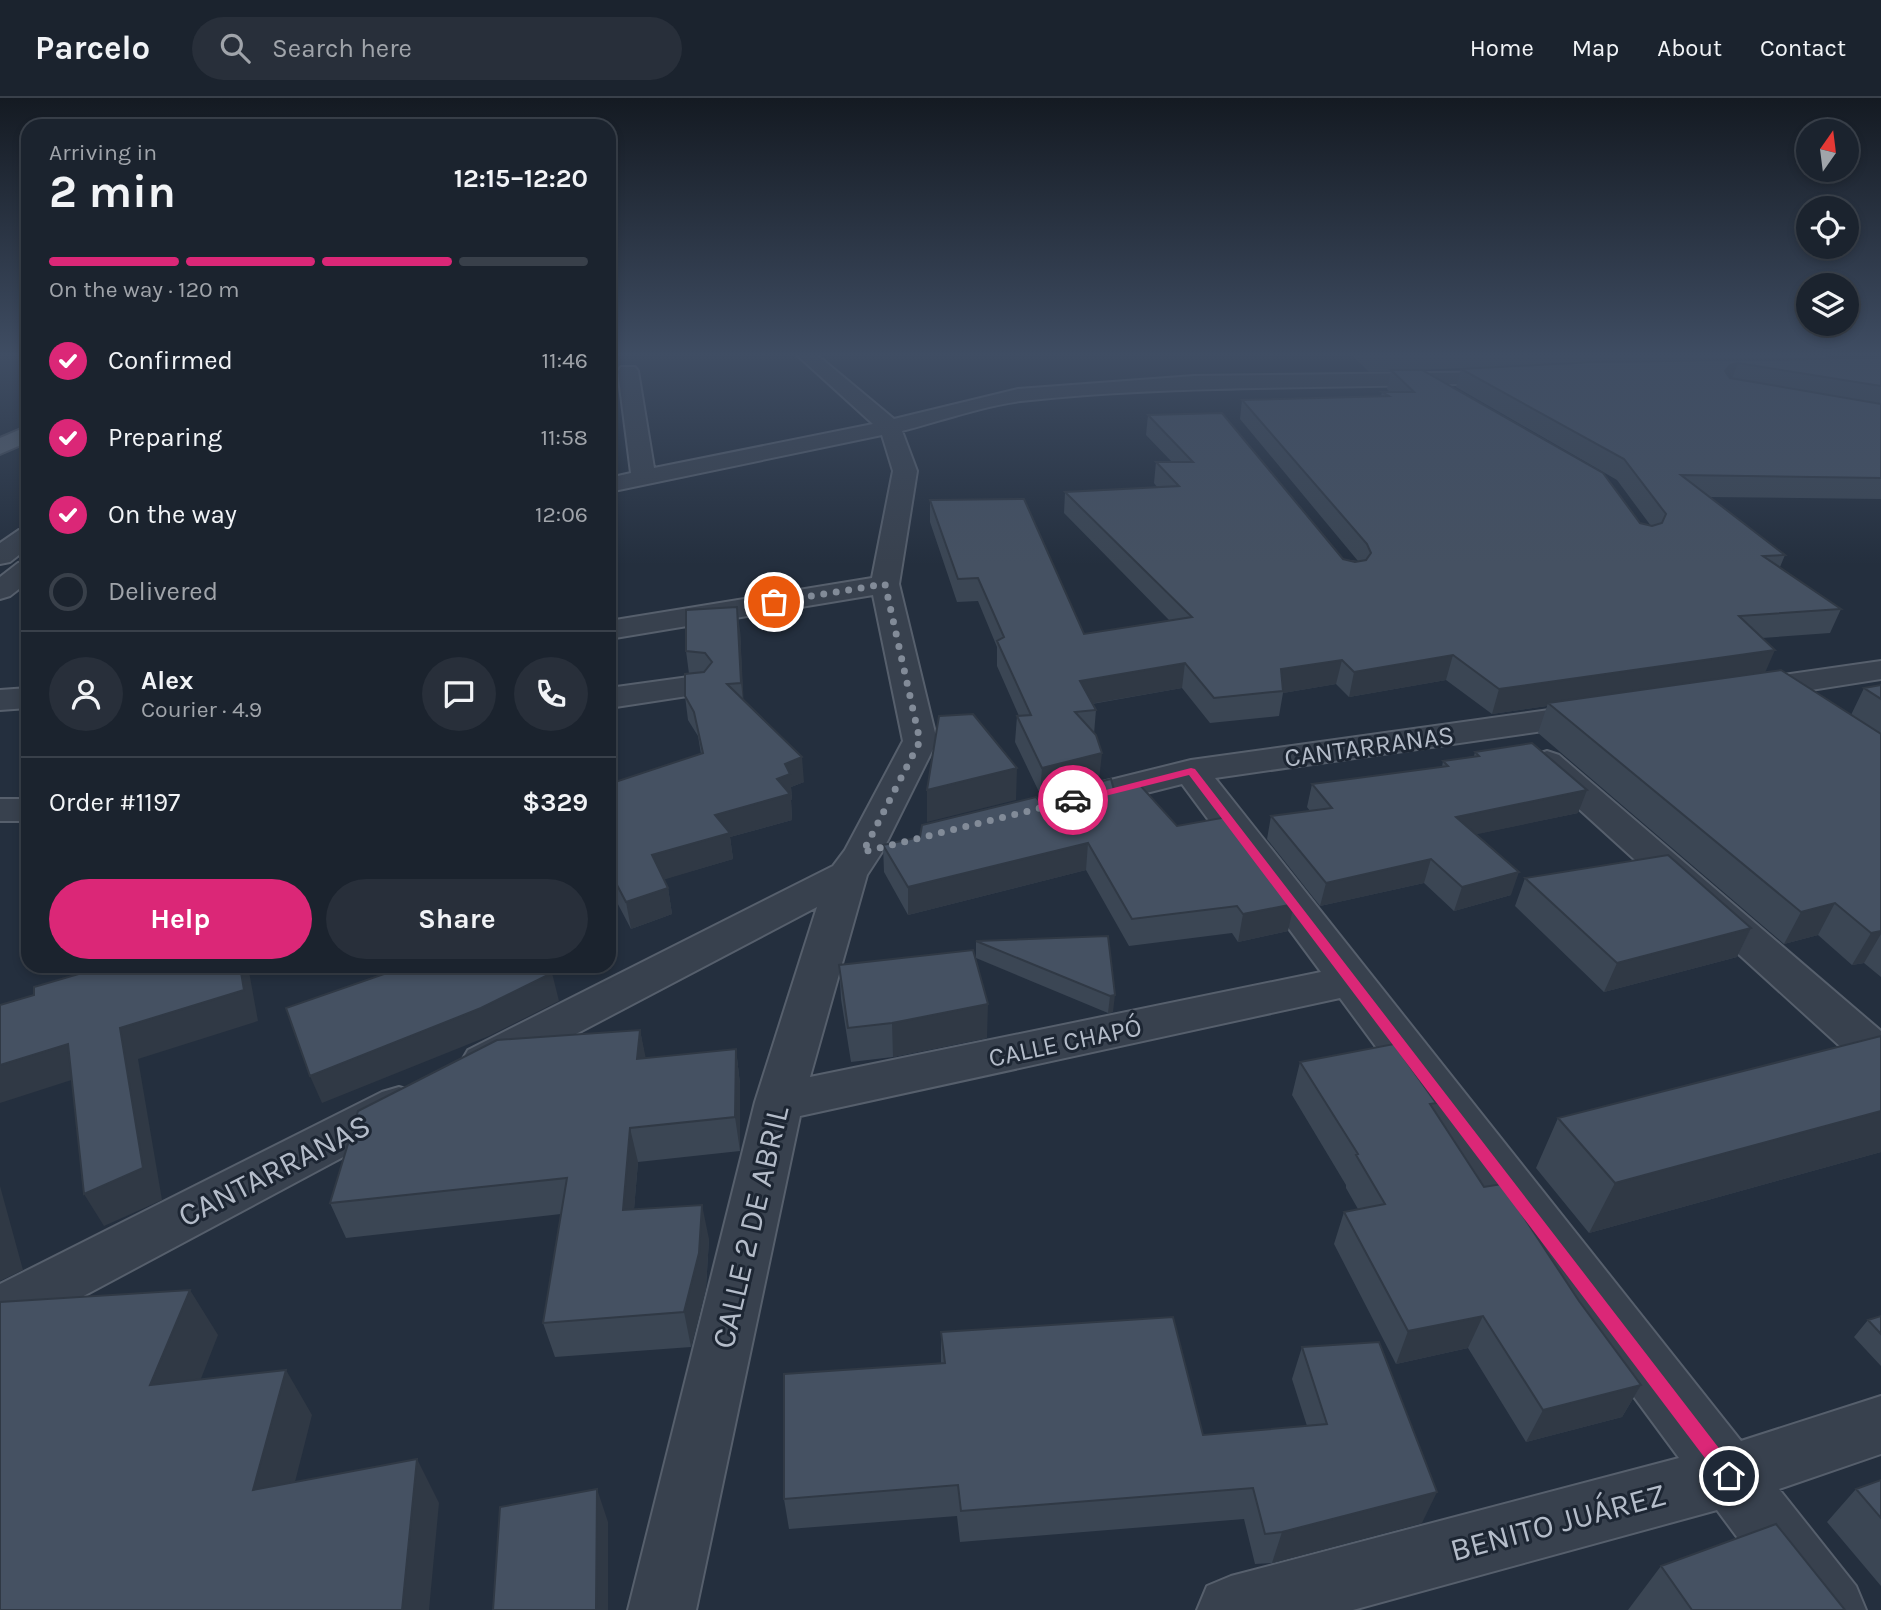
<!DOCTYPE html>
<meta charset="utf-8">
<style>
:root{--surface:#1b232e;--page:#282f3a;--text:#f1f3f6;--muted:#a0a4aa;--line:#39404a;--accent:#db2777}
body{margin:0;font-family:Karla,sans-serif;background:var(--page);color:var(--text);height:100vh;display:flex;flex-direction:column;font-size:26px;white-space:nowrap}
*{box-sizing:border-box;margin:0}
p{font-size:23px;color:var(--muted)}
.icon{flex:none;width:38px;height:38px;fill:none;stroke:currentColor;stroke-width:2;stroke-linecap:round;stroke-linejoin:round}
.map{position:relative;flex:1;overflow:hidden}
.panel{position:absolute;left:21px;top:21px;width:595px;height:854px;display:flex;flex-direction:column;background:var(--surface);border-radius:21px;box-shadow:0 4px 10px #0003,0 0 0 2px var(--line)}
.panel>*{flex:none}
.needle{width:46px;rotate:14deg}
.fabs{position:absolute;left:1796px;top:21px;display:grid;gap:14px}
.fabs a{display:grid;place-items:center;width:63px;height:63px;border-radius:50%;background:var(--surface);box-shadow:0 4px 10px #0003,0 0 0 2px var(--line);font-size:35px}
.pin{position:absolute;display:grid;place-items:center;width:60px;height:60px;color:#fff;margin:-30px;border:4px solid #fff;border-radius:50%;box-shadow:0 2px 7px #0007}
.courier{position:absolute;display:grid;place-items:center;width:70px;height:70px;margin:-35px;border:5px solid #db2777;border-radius:50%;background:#fff;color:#222;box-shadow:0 2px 9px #0007}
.overview em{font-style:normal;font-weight:700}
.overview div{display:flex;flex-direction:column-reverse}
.overview{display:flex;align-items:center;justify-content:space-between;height:119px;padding:0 28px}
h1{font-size:46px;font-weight:700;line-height:52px}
.bar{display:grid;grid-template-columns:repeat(4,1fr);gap:10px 7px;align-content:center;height:84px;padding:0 28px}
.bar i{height:9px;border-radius:5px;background:var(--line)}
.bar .on{background:var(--accent)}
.bar p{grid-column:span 4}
.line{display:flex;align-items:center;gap:18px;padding:0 28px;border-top:2px solid var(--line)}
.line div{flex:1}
.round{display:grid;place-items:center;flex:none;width:74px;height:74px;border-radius:37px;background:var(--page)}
ol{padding:0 28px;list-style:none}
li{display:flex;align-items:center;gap:21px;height:77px}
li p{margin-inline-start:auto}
li .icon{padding:7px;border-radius:50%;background:var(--accent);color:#fff;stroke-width:4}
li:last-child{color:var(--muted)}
li i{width:38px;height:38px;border:4px solid var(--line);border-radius:50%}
.cta{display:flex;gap:14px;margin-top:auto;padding:14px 28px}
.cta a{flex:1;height:80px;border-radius:42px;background:var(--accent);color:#fff;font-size:28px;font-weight:700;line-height:80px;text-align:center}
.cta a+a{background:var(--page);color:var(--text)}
header{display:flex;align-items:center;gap:42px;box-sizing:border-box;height:98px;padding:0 35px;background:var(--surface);border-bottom:2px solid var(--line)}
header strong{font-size:33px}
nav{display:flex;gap:38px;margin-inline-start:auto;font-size:24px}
.search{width:490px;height:63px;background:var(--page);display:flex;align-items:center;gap:18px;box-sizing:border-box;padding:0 24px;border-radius:38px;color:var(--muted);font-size:26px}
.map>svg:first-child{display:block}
</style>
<header>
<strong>Parcelo</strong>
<div class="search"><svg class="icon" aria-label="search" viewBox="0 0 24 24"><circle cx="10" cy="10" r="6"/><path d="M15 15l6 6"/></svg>Search here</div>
<nav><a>Home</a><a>Map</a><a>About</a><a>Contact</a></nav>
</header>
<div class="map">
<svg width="1881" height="1512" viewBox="0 0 1881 1512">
<rect width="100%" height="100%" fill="#242f3e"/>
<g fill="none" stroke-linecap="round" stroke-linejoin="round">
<defs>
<path id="minor" d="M 796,256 L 816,256 L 894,321 L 1018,291 L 1194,278 L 1517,274 L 1520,278 L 1517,282 L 1510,284 C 1347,292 1184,285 1021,303 C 982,308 941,323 902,333 L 917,373 L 899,486 L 937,643 L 882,754 L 867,777 L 810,979 L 1321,874 L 1182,686 L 1075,713 L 1062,710 L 1057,702 L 1062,694 L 1191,662 L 1592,606 L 1604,609 L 1609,616 L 1604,623 L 1592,626 L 1215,680 L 1741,1343 L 1881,1298 L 1881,1356 L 1779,1391 L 1856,1488 L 1866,1512 L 1791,1512 L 1717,1412 L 1353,1512 L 1197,1512 L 1207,1488 L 1231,1478 L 1679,1360 L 1340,900 L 800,1018 L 696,1512 L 628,1512 L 755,1004 L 817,809 L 500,976 L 484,981 L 468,976 L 461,964 L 468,952 L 833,768 L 845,752 L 903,643 L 873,497 L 609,541 L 609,523 L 872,480 L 893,373 L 882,337 L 609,394 L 609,380 L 631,375 L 618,273 L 621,269 L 635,269 L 638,273 L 654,370 L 873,326 Z
M 1795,256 L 1818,256 L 1881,297 L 1881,312 L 1873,311 Z
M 28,430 L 28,450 L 10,464 L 0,466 L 0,445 L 19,432 Z
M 28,463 L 28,484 L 10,498 L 0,501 L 0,479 L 18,465 Z
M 1881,563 L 1881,581 L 1748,602 L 1737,599 L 1732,592 L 1737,585 L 1748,582 Z
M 696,578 L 707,581 L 712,588 L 707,595 L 609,610 L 609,590 Z
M 28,590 L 28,610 L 0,612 L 0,592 Z
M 1547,653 L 1559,657 L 1881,933 L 1881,976 L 1865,971 L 1535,671 L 1529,664 L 1535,657 Z
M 0,701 L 28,701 L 28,723 L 0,723 Z
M 399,989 L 416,994 L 423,1007 L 416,1020 L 20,1232 L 0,1239 L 0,1186 L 382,994 Z"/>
<path id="major" d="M 28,328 L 28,344 L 0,356 L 0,340 Z"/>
</defs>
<use href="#minor" stroke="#565f6c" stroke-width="4"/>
<use href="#major" stroke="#414a57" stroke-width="4"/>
<use href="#minor" fill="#38414e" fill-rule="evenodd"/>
<use href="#major" fill="#56606e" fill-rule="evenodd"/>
</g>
<path fill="#3b4654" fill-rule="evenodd" d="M 1352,256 L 1806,256 L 1804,261 L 1881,260 L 1881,401 L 1709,399 L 1785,457 L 1780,469 L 1841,511 L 1830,535 L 1762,540 L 1765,574 L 1851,617 L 1864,590 L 1881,587 L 1881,879 L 1864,865 L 1852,867 L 1818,837 L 1784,846 L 1538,635 L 1547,608 L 1492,616 L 1446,582 L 1349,599 L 1336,586 L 1283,595 L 1279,618 L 1210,625 L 1182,590 L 1092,606 L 1096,612 L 1094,636 L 1099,682 L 1040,696 L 1015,644 L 1017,618 L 1019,618 L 997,568 L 997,549 L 978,503 L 957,504 L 930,424 L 930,402 L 1084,536 L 1169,522 L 1064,415 L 1065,394 L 1157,389 L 1154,385 L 1156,364 L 1172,364 L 1146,337 L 1148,317 L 1343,461 L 1358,463 L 1240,321 L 1242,302 L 1381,298 L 1382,294 L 1390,294 L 1387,291 L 1391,273 L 1369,274 L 1352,257 ZM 1491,269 L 1461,271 L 1456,289 L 1617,382 L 1651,428 L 1640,425 L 1415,272 Z
M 740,532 L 743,602 L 804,684 L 791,689 L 792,702 L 791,702 L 792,722 L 730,739 L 733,761 L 664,781 L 668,790 L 672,816 L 631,831 L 610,791 L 609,791 L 609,686 L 701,656 L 698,638 L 688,622 L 685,598 L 689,576 L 686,553 Z
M 1475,654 L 1578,715 L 1476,736 L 1511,797 L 1454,813 L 1424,785 L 1320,808 L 1267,741 L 1271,718 L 1310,713 L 1307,709 L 1312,686 L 1442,669 L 1443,663 L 1474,658 Z
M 1114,692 L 1177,728 L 1288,833 L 1238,844 L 1232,835 L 1129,848 L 1086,772 L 908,817 L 884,774 L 883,747 L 920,739 L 1041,705 Z
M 1525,780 L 1751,830 L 1737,859 L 1604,894 L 1515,808 Z
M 1108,838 L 1113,914 L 1108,915 L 976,860 L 976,843 Z
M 839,867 L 987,940 L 893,959 L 851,964 L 841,901 Z
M 640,932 L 645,960 L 736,951 L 740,986 L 740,1053 L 638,1064 L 634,1111 L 709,1141 L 706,1190 L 691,1249 L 555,1259 L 543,1225 L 561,1116 L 346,1140 L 330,1105 Z
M 1300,964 L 1434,1012 L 1484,1089 L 1579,1203 L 1641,1287 L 1622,1319 L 1526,1344 L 1468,1250 L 1396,1266 L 1334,1146 L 1344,1114 L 1358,1111 L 1346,1090 L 1346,1087 L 1292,997 Z
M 1558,1020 L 1881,1054 L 1589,1135 L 1536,1070 Z
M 1881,1218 L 1881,1268 L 1854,1239 L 1868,1222 Z
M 941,1234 L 1203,1337 L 1307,1328 L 1292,1281 L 1302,1249 L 1422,1425 L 1272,1465 L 1255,1466 L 1244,1421 L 960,1444 L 957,1418 L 789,1431 L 784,1401 L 941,1265 Z
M 1881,1382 L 1881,1488 L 1827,1424 L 1856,1391 Z
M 1661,1468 L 1845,1512 L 1628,1512 Z"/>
<path fill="#303945" d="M 1738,265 L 1731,283 L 1725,273 L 1730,267 Z
M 737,509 L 740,532 L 744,609 L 741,585 Z
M 1775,552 L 1764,577 L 1548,605 L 1547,608 L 1492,616 L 1499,591 Z
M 1453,557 L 1446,582 L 1349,599 L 1354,574 Z
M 1342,562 L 1336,586 L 1283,595 L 1281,571 Z
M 1185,565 L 1182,590 L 1078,608 L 1080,583 Z
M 1102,655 L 1099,682 L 1040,696 L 1042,670 Z
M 802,659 L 804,684 L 791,689 L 792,702 L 791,702 L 792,722 L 730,739 L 733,761 L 656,784 L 652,757 L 715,717 L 777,681 L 785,666 Z
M 1017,670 L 1016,702 L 927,724 L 927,692 Z
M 1587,692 L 1578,715 L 1449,742 L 1456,719 Z
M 1088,745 L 1086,772 L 908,817 L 908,789 Z
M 1431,761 L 1424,785 L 1320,808 L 1326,785 Z
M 1519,774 L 1511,797 L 1454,813 L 1462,789 Z
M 668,790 L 672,816 L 631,831 L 626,804 Z
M 1835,805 L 1818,837 L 1784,846 L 1801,814 Z
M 1294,806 L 1288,833 L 1238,844 L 1243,816 Z
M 1751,830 L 1737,859 L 1604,894 L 1617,865 Z
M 1881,833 L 1881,836 L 1864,865 L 1852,867 L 1871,835 Z
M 240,868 L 248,868 L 258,923 L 138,961 L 162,1102 L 104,1128 L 84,1096 L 120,930 Z
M 552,875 L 559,903 L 489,938 L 322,1005 L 310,978 Z
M 1115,897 L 1113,914 L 1108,915 L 1110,898 Z
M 988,906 L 987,940 L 893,959 L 892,925 Z
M 640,932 L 647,966 L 637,961 Z
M 68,946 L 87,977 L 0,1005 L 0,967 Z
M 736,951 L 740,986 L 740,1053 L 735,1019 Z
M 1881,1013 L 1881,1054 L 1589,1135 L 1615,1085 Z
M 630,1030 L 638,1064 L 631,1147 L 623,1112 Z
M 0,1088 L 23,1172 L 0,1183 Z
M 702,1107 L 709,1141 L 706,1190 L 691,1249 L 684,1214 Z
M 190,1192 L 218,1237 L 181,1332 L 150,1287 Z
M 1483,1218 L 1468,1250 L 1396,1266 L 1408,1233 Z
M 286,1272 L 312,1317 L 282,1435 L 253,1392 Z
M 1641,1287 L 1622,1319 L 1526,1344 L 1543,1312 Z
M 417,1361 L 439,1405 L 429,1512 L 402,1512 Z
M 597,1391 L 608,1424 L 608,1512 L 596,1512 Z
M 1437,1394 L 1422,1425 L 1272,1465 L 1282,1434 Z"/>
<path fill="#455162" stroke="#303945" stroke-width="2" d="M 1881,260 L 1881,288 L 1738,265 L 1730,267 L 1725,273 L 1730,280 L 1881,306 L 1881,380 L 1681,377 L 1785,457 L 1763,458 L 1841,511 L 1739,518 L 1775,552 L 1499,591 L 1453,557 L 1354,574 L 1342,562 L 1281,571 L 1283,593 L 1214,600 L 1185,565 L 1080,583 L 1096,612 L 1075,614 L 1096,637 L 1102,655 L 1042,670 L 1017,618 L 1031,617 L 997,543 L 1004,539 L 978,480 L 958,481 L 930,402 L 1024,401 L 1084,536 L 1192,519 L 1065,394 L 1179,388 L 1156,364 L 1193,364 L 1148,317 L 1222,315 L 1343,461 L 1355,464 L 1366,462 L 1371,455 L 1367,446 L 1242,302 L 1389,298 L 1382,294 L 1414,294 L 1391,272 L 1422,272 L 1603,375 L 1640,425 L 1652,428 L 1662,425 L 1666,416 L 1624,361 L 1461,271 L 1593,264 Z
M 737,509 L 741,585 L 727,586 L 802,659 L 785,666 L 790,676 L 777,681 L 790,696 L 715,717 L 730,735 L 652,757 L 668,790 L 626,804 L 609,772 L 609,686 L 703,655 L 694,614 L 685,598 L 685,576 L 704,574 L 712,564 L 705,555 L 686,553 L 686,512 Z
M 1781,572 L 1881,636 L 1881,833 L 1871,835 L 1835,805 L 1801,814 L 1548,605 Z
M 1881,587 L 1881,601 L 1864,590 Z
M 973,616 L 1017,670 L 927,692 L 939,618 Z
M 1532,645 L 1587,692 L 1456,719 L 1519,774 L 1462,789 L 1431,761 L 1326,785 L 1271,718 L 1332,710 L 1312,686 L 1448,668 L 1443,663 L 1479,658 L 1475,654 Z
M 1111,681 L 1114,692 L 1139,686 L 1177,728 L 1227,719 L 1294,806 L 1243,816 L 1237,808 L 1132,821 L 1088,745 L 908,789 L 883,747 L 920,739 L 922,727 L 1036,699 L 1041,705 L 1054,695 Z
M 1668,757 L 1751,830 L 1617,865 L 1525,780 Z
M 1108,838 L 1115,897 L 1110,898 L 976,843 Z
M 973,852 L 988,906 L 892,925 L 848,930 L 839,867 Z
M 106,868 L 240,868 L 244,892 L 120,930 L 143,1070 L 84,1096 L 68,946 L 0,967 L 0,907 L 34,897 L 34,889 Z
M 407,868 L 548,868 L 552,875 L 481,910 L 310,978 L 286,910 Z
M 640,932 L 637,961 L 736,951 L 735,1019 L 630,1030 L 623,1112 L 702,1107 L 699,1155 L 684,1214 L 543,1225 L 567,1080 L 330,1105 L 358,1013 L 497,942 Z
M 1881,938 L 1881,1013 L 1615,1085 L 1558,1020 Z
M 1394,946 L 1436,1005 L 1430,1006 L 1484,1089 L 1502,1086 L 1579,1203 L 1641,1287 L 1543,1312 L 1483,1218 L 1408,1233 L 1344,1114 L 1385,1106 L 1356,1057 L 1358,1056 L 1300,964 Z
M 190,1192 L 150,1287 L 286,1272 L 253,1392 L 417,1361 L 402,1512 L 0,1512 L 0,1204 Z
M 1881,1218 L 1881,1236 L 1868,1222 Z
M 1173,1219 L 1203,1337 L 1327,1326 L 1302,1249 L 1379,1244 L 1437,1394 L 1282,1434 L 1265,1436 L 1253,1390 L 961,1413 L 958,1387 L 784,1401 L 784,1276 L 945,1265 L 941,1234 Z
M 1881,1382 L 1881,1420 L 1856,1391 Z
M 597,1391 L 596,1512 L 493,1512 L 500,1409 Z
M 1776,1426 L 1845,1512 L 1692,1512 L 1661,1468 Z"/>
<linearGradient id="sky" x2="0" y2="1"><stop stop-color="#141a22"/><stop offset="0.55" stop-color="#3f4d63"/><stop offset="1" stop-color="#3f4d63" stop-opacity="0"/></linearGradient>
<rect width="1881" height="467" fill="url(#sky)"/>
<path fill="#db2777" d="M 1191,670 L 1195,671 L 1735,1371 L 1738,1378 L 1735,1384 L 1729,1387 L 1723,1384 L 1189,677 L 1073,706 L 1067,702 Z"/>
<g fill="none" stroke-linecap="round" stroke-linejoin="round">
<path stroke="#828b98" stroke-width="7" stroke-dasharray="0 12.6" d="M 774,504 L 885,486 L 920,643 L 863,754 L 1073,702"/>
</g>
<g text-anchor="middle" stroke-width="6" stroke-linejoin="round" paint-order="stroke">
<g font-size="26" fill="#b4bcc9" stroke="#1d2633">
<text transform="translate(1369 648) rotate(-8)" y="9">CANTARRANAS</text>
<text transform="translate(1065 944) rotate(-12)" y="9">CALLE CHAPÓ</text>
</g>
<g font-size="32" fill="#b4bcc9" stroke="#1d2633">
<text transform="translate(274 1072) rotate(-27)" y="11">CANTARRANAS</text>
<text transform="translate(750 1129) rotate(-77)" y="11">CALLE 2 DE ABRIL</text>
<text transform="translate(1558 1424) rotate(-15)" y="11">BENITO JUÁREZ</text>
</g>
</g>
</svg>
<div class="fabs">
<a><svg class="needle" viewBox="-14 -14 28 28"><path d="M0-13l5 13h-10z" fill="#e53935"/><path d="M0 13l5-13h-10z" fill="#a0a4aa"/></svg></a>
<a><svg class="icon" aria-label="locate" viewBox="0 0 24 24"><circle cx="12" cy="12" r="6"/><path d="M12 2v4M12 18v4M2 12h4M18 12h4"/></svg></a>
<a><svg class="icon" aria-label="layers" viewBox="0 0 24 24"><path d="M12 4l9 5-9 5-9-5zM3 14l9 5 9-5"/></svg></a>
</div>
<div class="pin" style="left:774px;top:504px;background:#ea580c"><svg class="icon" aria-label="bag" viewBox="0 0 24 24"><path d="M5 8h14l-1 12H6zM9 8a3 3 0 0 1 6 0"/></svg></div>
<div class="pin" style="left:1729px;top:1378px;background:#1f2937"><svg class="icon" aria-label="home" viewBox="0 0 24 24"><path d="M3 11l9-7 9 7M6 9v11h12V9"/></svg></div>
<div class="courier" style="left:1073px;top:702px"><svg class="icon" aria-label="car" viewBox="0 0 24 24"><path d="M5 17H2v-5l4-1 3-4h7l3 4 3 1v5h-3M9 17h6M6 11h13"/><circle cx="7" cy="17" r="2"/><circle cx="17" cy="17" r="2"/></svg></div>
<section class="panel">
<div class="overview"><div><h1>2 min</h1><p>Arriving in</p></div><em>12:15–12:20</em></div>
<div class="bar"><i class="on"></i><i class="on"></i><i class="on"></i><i></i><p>On the way · 120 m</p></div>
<ol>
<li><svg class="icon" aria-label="check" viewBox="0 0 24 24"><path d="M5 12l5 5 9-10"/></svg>Confirmed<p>11:46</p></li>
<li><svg class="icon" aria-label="check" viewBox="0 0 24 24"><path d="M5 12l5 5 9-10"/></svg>Preparing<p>11:58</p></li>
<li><svg class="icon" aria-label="check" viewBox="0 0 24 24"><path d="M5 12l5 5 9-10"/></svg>On the way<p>12:06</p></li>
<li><i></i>Delivered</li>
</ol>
<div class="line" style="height:126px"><a class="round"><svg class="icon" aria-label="person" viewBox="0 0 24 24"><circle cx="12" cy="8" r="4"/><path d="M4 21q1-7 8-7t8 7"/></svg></a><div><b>Alex</b><p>Courier · 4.9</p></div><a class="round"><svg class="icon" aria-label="chat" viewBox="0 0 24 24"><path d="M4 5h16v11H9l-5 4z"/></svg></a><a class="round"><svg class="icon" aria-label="phone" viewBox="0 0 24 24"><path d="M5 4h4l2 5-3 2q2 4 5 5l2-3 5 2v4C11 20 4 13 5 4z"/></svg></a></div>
<div class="line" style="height:91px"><div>Order #1197</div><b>$329</b></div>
<div class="cta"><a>Help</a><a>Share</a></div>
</section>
</div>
